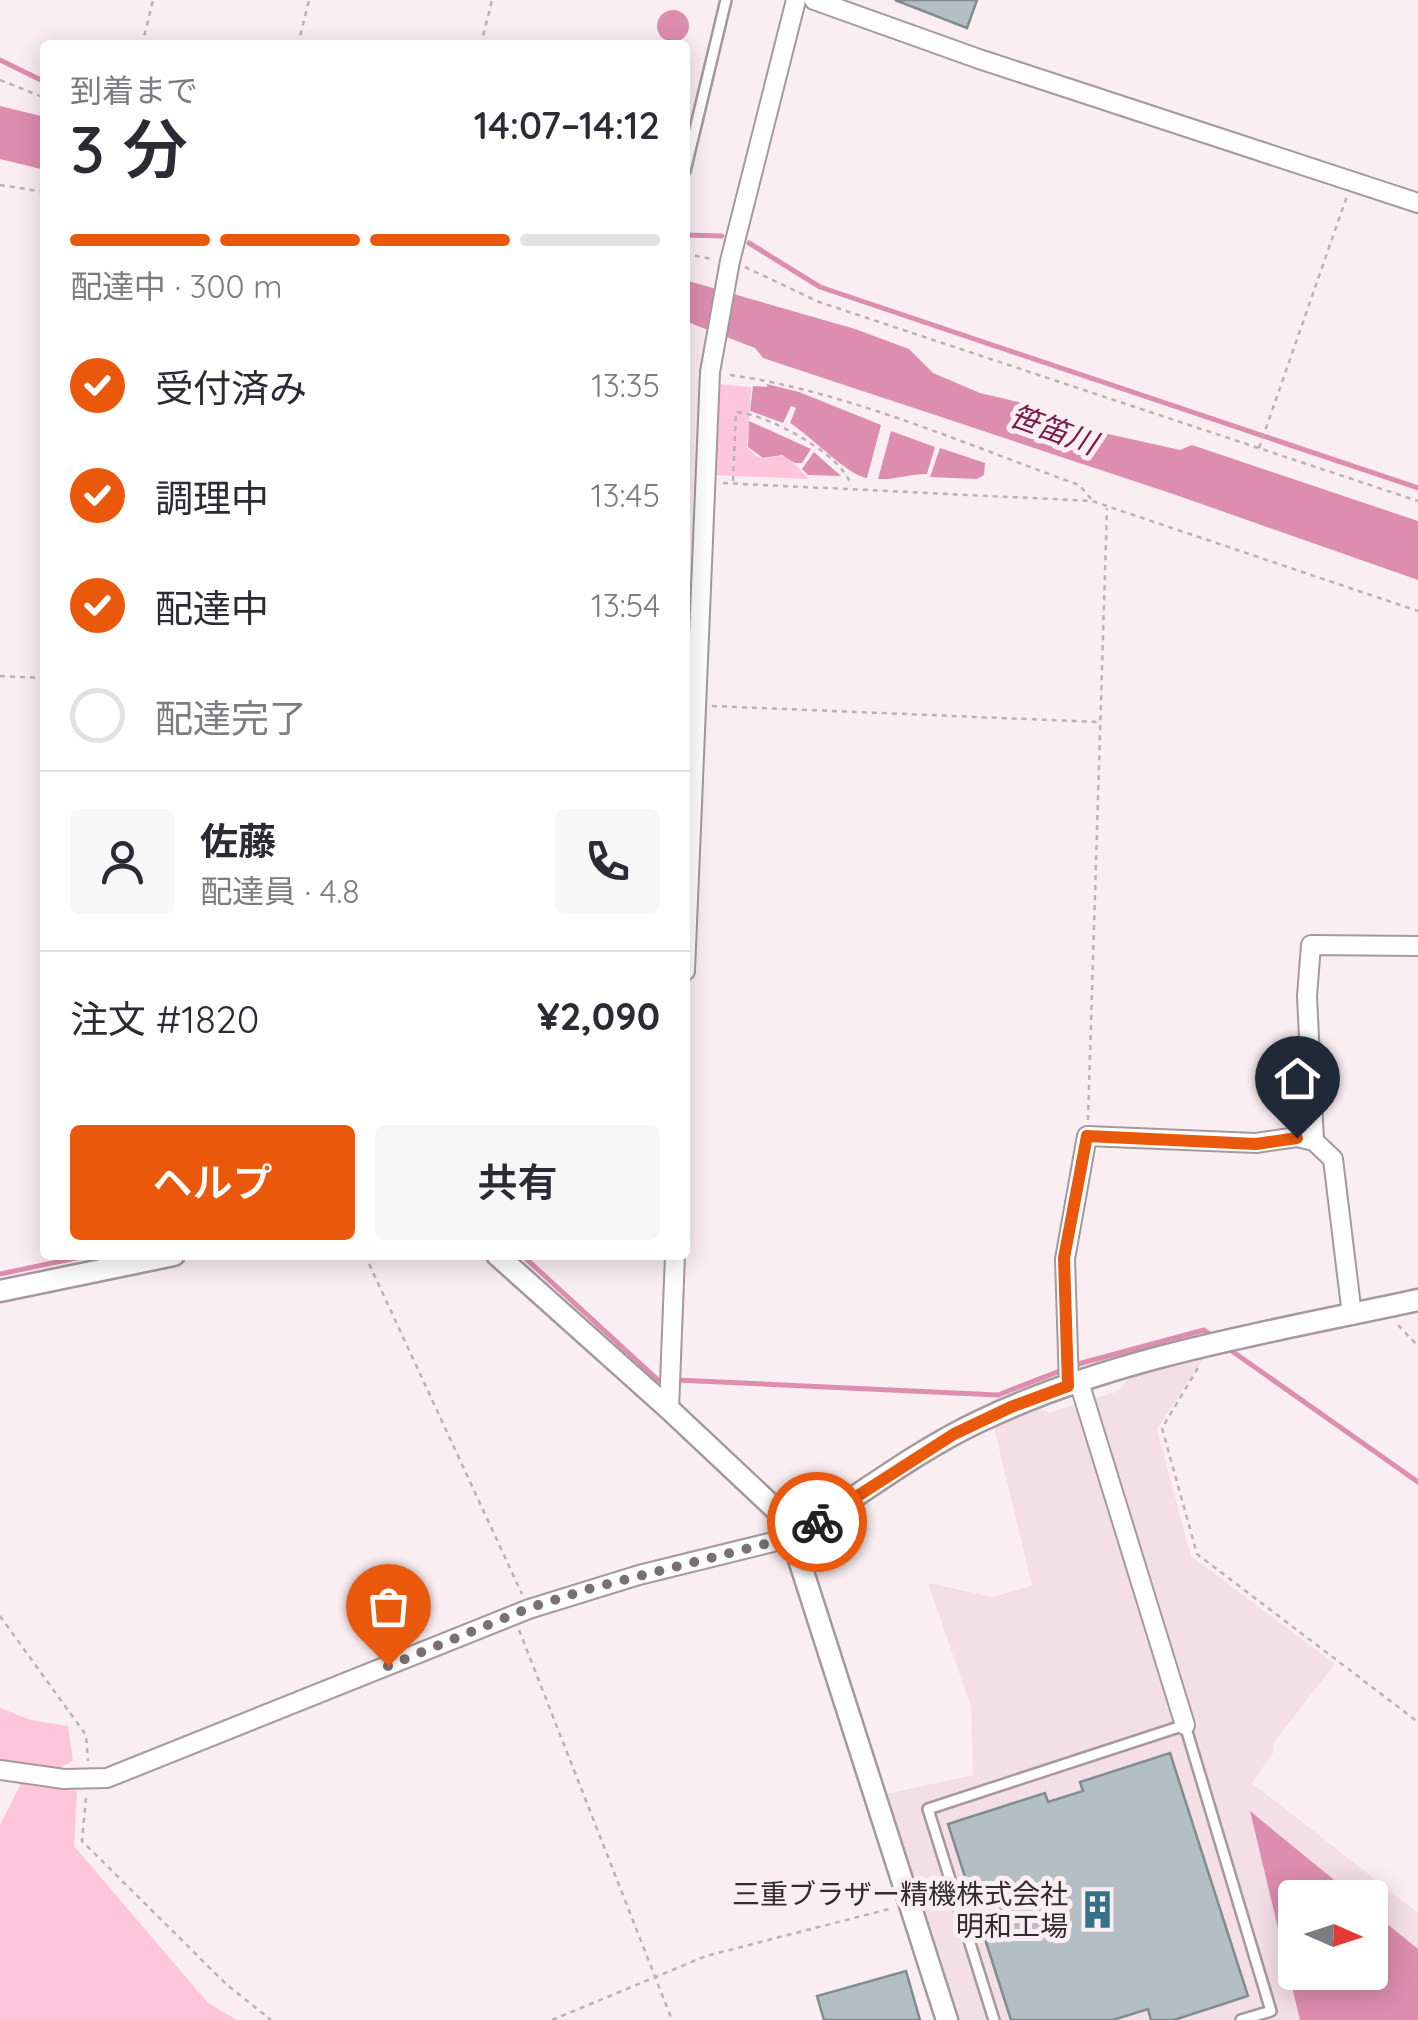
<!DOCTYPE html>
<html lang="ja">
<meta charset="utf-8">
<style>
:root{--surface:#fff;--page:#f7f7f7;--text:#2b2b33;--muted:#7c7c81;--line:#e1e1e2;--accent:#ea580c}
body{margin:0;font-family:Quicksand,"Noto Sans JP",sans-serif;background:var(--page);color:var(--text);height:100vh;display:flex;flex-direction:column;font-size:38px;white-space:nowrap}
*{box-sizing:border-box;margin:0}
p{font-size:32px;color:var(--muted)}
.icon{flex:none;width:55px;height:55px;fill:none;stroke:currentColor;stroke-width:2;stroke-linecap:round;stroke-linejoin:round}
.map{position:relative;flex:1;overflow:hidden}
.details{position:absolute;left:40px;top:40px;width:650px;height:1220px;display:flex;flex-direction:column;background:var(--surface);border-radius:10px;box-shadow:0 5px 25px #0003}
.details>*{flex:none}
.needle{width:65px;rotate:93deg}
.fabs{position:absolute;left:1278px;top:1880px;display:grid;gap:20px}
.fabs a{display:grid;place-items:center;width:110px;height:110px;border-radius:10px;background:var(--surface);box-shadow:0 5px 25px #0003;font-size:50px}
.pin{position:absolute;display:grid;place-items:center;width:85px;height:85px;color:#fff;margin:-102px -42px;border-radius:50% 50% 50% 0;rotate:-45deg;box-shadow:0 0 10px #0007}
.pin .icon{rotate:45deg}
.courier{position:absolute;display:grid;place-items:center;width:100px;height:100px;margin:-50px;border:8px solid #ea580c;border-radius:50%;background:#fff;color:#222;box-shadow:0 2px 12px #0007}
.summary em{font-style:normal;font-weight:600}
.summary div{display:flex;flex-direction:column-reverse}
.summary{display:flex;align-items:center;justify-content:space-between;height:170px;padding:0 30px}
h1{font-size:65px;font-weight:600;line-height:75px}
.bar{display:grid;grid-template-columns:repeat(4,1fr);gap:15px 10px;align-content:center;height:120px;padding:0 30px}
.bar i{height:12px;border-radius:8px;background:var(--line)}
.bar .active{background:var(--accent)}
.bar p{grid-column:span 4}
.line{display:flex;align-items:center;gap:25px;padding:0 30px;border-top:2px solid var(--line)}
.line div{flex:1}
.round{display:grid;place-items:center;flex:none;width:105px;height:105px;border-radius:10px;background:var(--page)}
ol{padding:0 30px;list-style:none}
li{display:flex;align-items:center;gap:30px;height:110px}
li p{margin-inline-start:auto}
li .icon{padding:10px;border-radius:50%;background:var(--accent);color:#fff;stroke-width:4}
li:last-child{color:var(--muted)}
li i{width:55px;height:55px;border:5px solid var(--line);border-radius:50%}
.cta{display:flex;gap:20px;margin-top:auto;padding:20px 30px}
.cta a{flex:1;height:115px;border-radius:10px;background:var(--accent);color:#fff;font-size:40px;font-weight:600;line-height:115px;text-align:center}
.cta a+a{background:var(--page);color:var(--text)}
.map>svg:first-child{display:block}
</style>
<div class="map">
<svg width="1418" height="2020" viewBox="0 0 1418 2020">
<rect width="100%" height="100%" fill="#fbeef3"/>
<path fill="#f4dfe7" fill-rule="evenodd" d="M 1203,1359 L 1157,1429 L 1191,1556 L 1335,1664 L 1274,1742 L 1273,1753 L 1252,1783 L 1418,1913 L 1418,2020 L 957,2020 L 886,1794 L 973,1775 L 971,1707 L 928,1583 L 993,1597 L 1032,1586 L 994,1427 L 1041,1409 L 1048,1413 L 1119,1391 L 1130,1376 ZM 1295,1898 L 1370,1898 L 1370,1972 L 1295,1972 Z"/>
<path fill="#ffc5db" d="M 718,384 L 751,387 L 747,447 C 765,468 768,453 788,457 L 809,479 L 711,475 Z
M 0,1708 L 31,1720 L 68,1726 L 73,1761 L 52,1772 L 55,1788 L 77,1791 L 74,1846 L 208,2003 L 237,2020 L 0,2020 L 0,1825 L 20,1785 L 17,1768 L 0,1763 Z"/>
<path fill="#dd8dae" d="M657 26a16 16 0 1 1 32 0a16 16 0 1 1-32 0Z
M 0,106 L 45,117 L 45,170 L 0,159 Z
M 685,280 L 855,329 L 909,349 L 933,373 L 980,393 L 1018,402 L 1063,424 L 1180,450 L 1192,445 L 1418,521 L 1418,580 L 1176,495 L 763,358 L 755,348 L 685,321 Z
M 767,384 L 799,392 L 881,425 L 867,478 C 848,476 810,435 790,423 L 796,408 L 791,406 L 783,423 L 750,411 L 753,386 L 767,387 Z
M 749,421 L 811,449 L 802,463 L 795,463 L 782,455 L 763,458 L 748,447 Z
M 891,431 L 935,447 L 927,474 C 909,474 896,480 878,479 Z
M 940,448 L 985,463 L 984,475 L 977,479 L 930,477 Z
M 814,452 L 841,476 L 808,475 L 802,469 Z
M 1250,1811 L 1355,1897 L 1295,1898 L 1295,1972 L 1370,1972 L 1370,1910 L 1418,1949 L 1418,2020 L 1300,2020 Z"/>
<g fill="none" stroke-linecap="round" stroke-linejoin="round">
<path stroke="#dd8dae" stroke-width="5" d="M 0,60 L 45,82
M 685,235 L 722,236
M 749,243 L 820,287 L 1418,488
M 522,1255 L 658,1380 L 665,1380
M 0,1274 L 90,1255
M 1229,1349 L 1418,1482
M 676,1380 L 998,1395 L 1078,1364 L 1204,1330 L 1212,1336"/>
</g>
<path fill="#b3bfc5" stroke="#808c90" stroke-width="2.5" d="M 895,0 L 977,0 L 967,28 Z
M 1170,1753 L 1248,1996 L 1174,2020 L 1151,2020 L 1148,2009 L 1113,2020 L 1011,2020 L 948,1824 L 1045,1793 L 1048,1802 L 1083,1791 L 1080,1782 Z
M 906,1971 L 920,2020 L 824,2020 L 817,1996 Z"/>
<g fill="none" stroke-linecap="round" stroke-linejoin="round">
<defs>
<path id="service" d="M 685,171 L 726,0
M 994,2020 L 928,1809 L 1185,1725 L 1271,2011 L 1241,2020"/>
<path id="minor" d="M 814,0 L 979,59 L 1418,203
M 685,971 L 710,372 L 730,261 L 796,0
M 1314,1141 L 1307,996 L 1311,945 L 1418,946
M 1079,1382 L 1185,1725
M 1069,1386 L 1065,1259 L 1087,1136 L 1256,1143 L 1297,1137 L 1314,1141 L 1333,1159 L 1352,1315
M 669,1409 L 675,1255
M 0,1770 L 64,1779 L 107,1778 L 529,1609 L 639,1575 L 793,1537"/>
<path id="tertiary" d="M 497,1255 L 669,1409 L 786,1519 L 947,2020
M 0,1291 L 174,1255
M 793,1537 C 855,1499 914,1452 980,1421 C 1116,1356 1271,1332 1418,1300"/>
</defs>
<use href="#service" stroke="#a5999d" stroke-width="14"/>
<use href="#minor" stroke="#a5999d" stroke-width="22"/>
<use href="#tertiary" stroke="#a5999d" stroke-width="25"/>
<path stroke="#bcb1b5" stroke-width="2.5" stroke-dasharray="5 5" stroke-linecap="butt" d="M 142,45 L 153,0
M 298,45 L 309,0
M 481,45 L 492,0
M 0,80 L 45,98
M 0,185 L 45,192
M 685,254 L 713,259
M 745,267 L 819,302 L 1418,501
M 730,375 C 846,391 967,445 1079,485 L 1092,500
M 1259,448 L 1347,196
M 733,481 L 736,412 C 767,414 844,455 851,486
M 723,483 L 1092,501 L 1418,611
M 0,676 L 45,678
M 712,706 L 1098,722
M 1088,1120 L 1107,508
M 365,1255 L 522,1594
M 1398,1325 L 1418,1346
M 1198,1368 L 1162,1428 L 1197,1554 L 1418,1722
M 0,1616 L 86,1735 L 88,1761
M 519,1630 L 672,2020
M 86,1798 L 82,1841 L 226,1984 L 271,2020
M 552,2020 L 706,1956 L 889,1909"/>
<use href="#service" stroke="#fff" stroke-width="9"/>
<use href="#minor" stroke="#fff" stroke-width="18"/>
<use href="#tertiary" stroke="#fff" stroke-width="20"/>
</g>
<g fill="none" stroke-linecap="round" stroke-linejoin="round">
<path stroke="#787073" stroke-width="10" stroke-dasharray="0 18" d="M 388,1666 L 529,1608 L 592,1588 L 793,1537 L 817,1522"/>
<path stroke="#ea580c" stroke-width="12" d="M 817,1522 L 954,1434 L 1011,1407 L 1068,1386 L 1064,1258 L 1087,1136 L 1256,1144 L 1297,1138"/>
</g>
<defs>
<symbol id="building-bare" viewBox="-9 -9 18 18"><path d="M-4-6H4V6H1V3H-1V6H-4ZM-2.5-4.3h1.7v1.8h-1.7ZM.8-4.3h1.7v1.8H.8ZM-2.5-1h1.7V.8h-1.7ZM.8-1h1.7V.8H.8Z" fill="#357288" stroke="#fbeef3" stroke-width="2.5" paint-order="stroke"/></symbol>
</defs>
<g fill-rule="evenodd">
<use href="#building-bare" x="1070" y="1882" width="55" height="55"/>
</g>
<g text-anchor="middle" stroke-width="10" stroke-linejoin="round" paint-order="stroke">
<g font-size="28" fill="#312c2e" stroke="#fbeef3" text-anchor="end">
<text x="1068" y="1904">三重ブラザー精機株式会社<tspan x="1068" dy="32">明和工場</tspan></text>
</g>
<g font-size="30" font-style="italic" fill="#781b4b" stroke="#fbeef3">
<text transform="translate(1053 430) rotate(20)" y="10">笹笛川</text>
</g>
</g>
</svg>
<div class="fabs">
<a><svg class="needle" viewBox="-14 -14 28 28"><path d="M0-13l5 13h-10z" fill="#e53935"/><path d="M0 13l5-13h-10z" fill="#7c7c81"/></svg></a>
</div>
<div class="pin" style="left:388px;top:1666px;background:#ea580c"><svg class="icon" aria-label="bag" viewBox="0 0 24 24"><path d="M5 8h14l-1 12H6zM9 8a3 3 0 0 1 6 0"/></svg></div>
<div class="pin" style="left:1297px;top:1138px;background:#1f2937"><svg class="icon" aria-label="home" viewBox="0 0 24 24"><path d="M3 11l9-7 9 7M6 9v11h12V9"/></svg></div>
<div class="courier" style="left:817px;top:1522px"><svg class="icon" aria-label="bike" viewBox="0 0 24 24"><circle cx="6" cy="16" r="4"/><circle cx="18" cy="16" r="4"/><path d="M6 16l4-8h5l3 8M10 8l3 8H6M13 5h3"/></svg></div>
<section class="details">
<div class="summary"><div><h1>3 分</h1><p>到着まで</p></div><em>14:07–14:12</em></div>
<div class="bar"><i class="active"></i><i class="active"></i><i class="active"></i><i></i><p>配達中 · 300 m</p></div>
<ol>
<li><svg class="icon" aria-label="check" viewBox="0 0 24 24"><path d="M5 12l5 5 9-10"/></svg>受付済み<p>13:35</p></li>
<li><svg class="icon" aria-label="check" viewBox="0 0 24 24"><path d="M5 12l5 5 9-10"/></svg>調理中<p>13:45</p></li>
<li><svg class="icon" aria-label="check" viewBox="0 0 24 24"><path d="M5 12l5 5 9-10"/></svg>配達中<p>13:54</p></li>
<li><i></i>配達完了</li>
</ol>
<div class="line" style="height:180px"><a class="round"><svg class="icon" aria-label="person" viewBox="0 0 24 24"><circle cx="12" cy="8" r="4"/><path d="M4 21q1-7 8-7t8 7"/></svg></a><div><b>佐藤</b><p>配達員 · 4.8</p></div><a class="round"><svg class="icon" aria-label="phone" viewBox="0 0 24 24"><path d="M5 4h4l2 5-3 2q2 4 5 5l2-3 5 2v4C11 20 4 13 5 4z"/></svg></a></div>
<div class="line" style="height:130px"><div>注文 #1820</div><b>¥2,090</b></div>
<div class="cta"><a>ヘルプ</a><a>共有</a></div>
</section>
</div>
